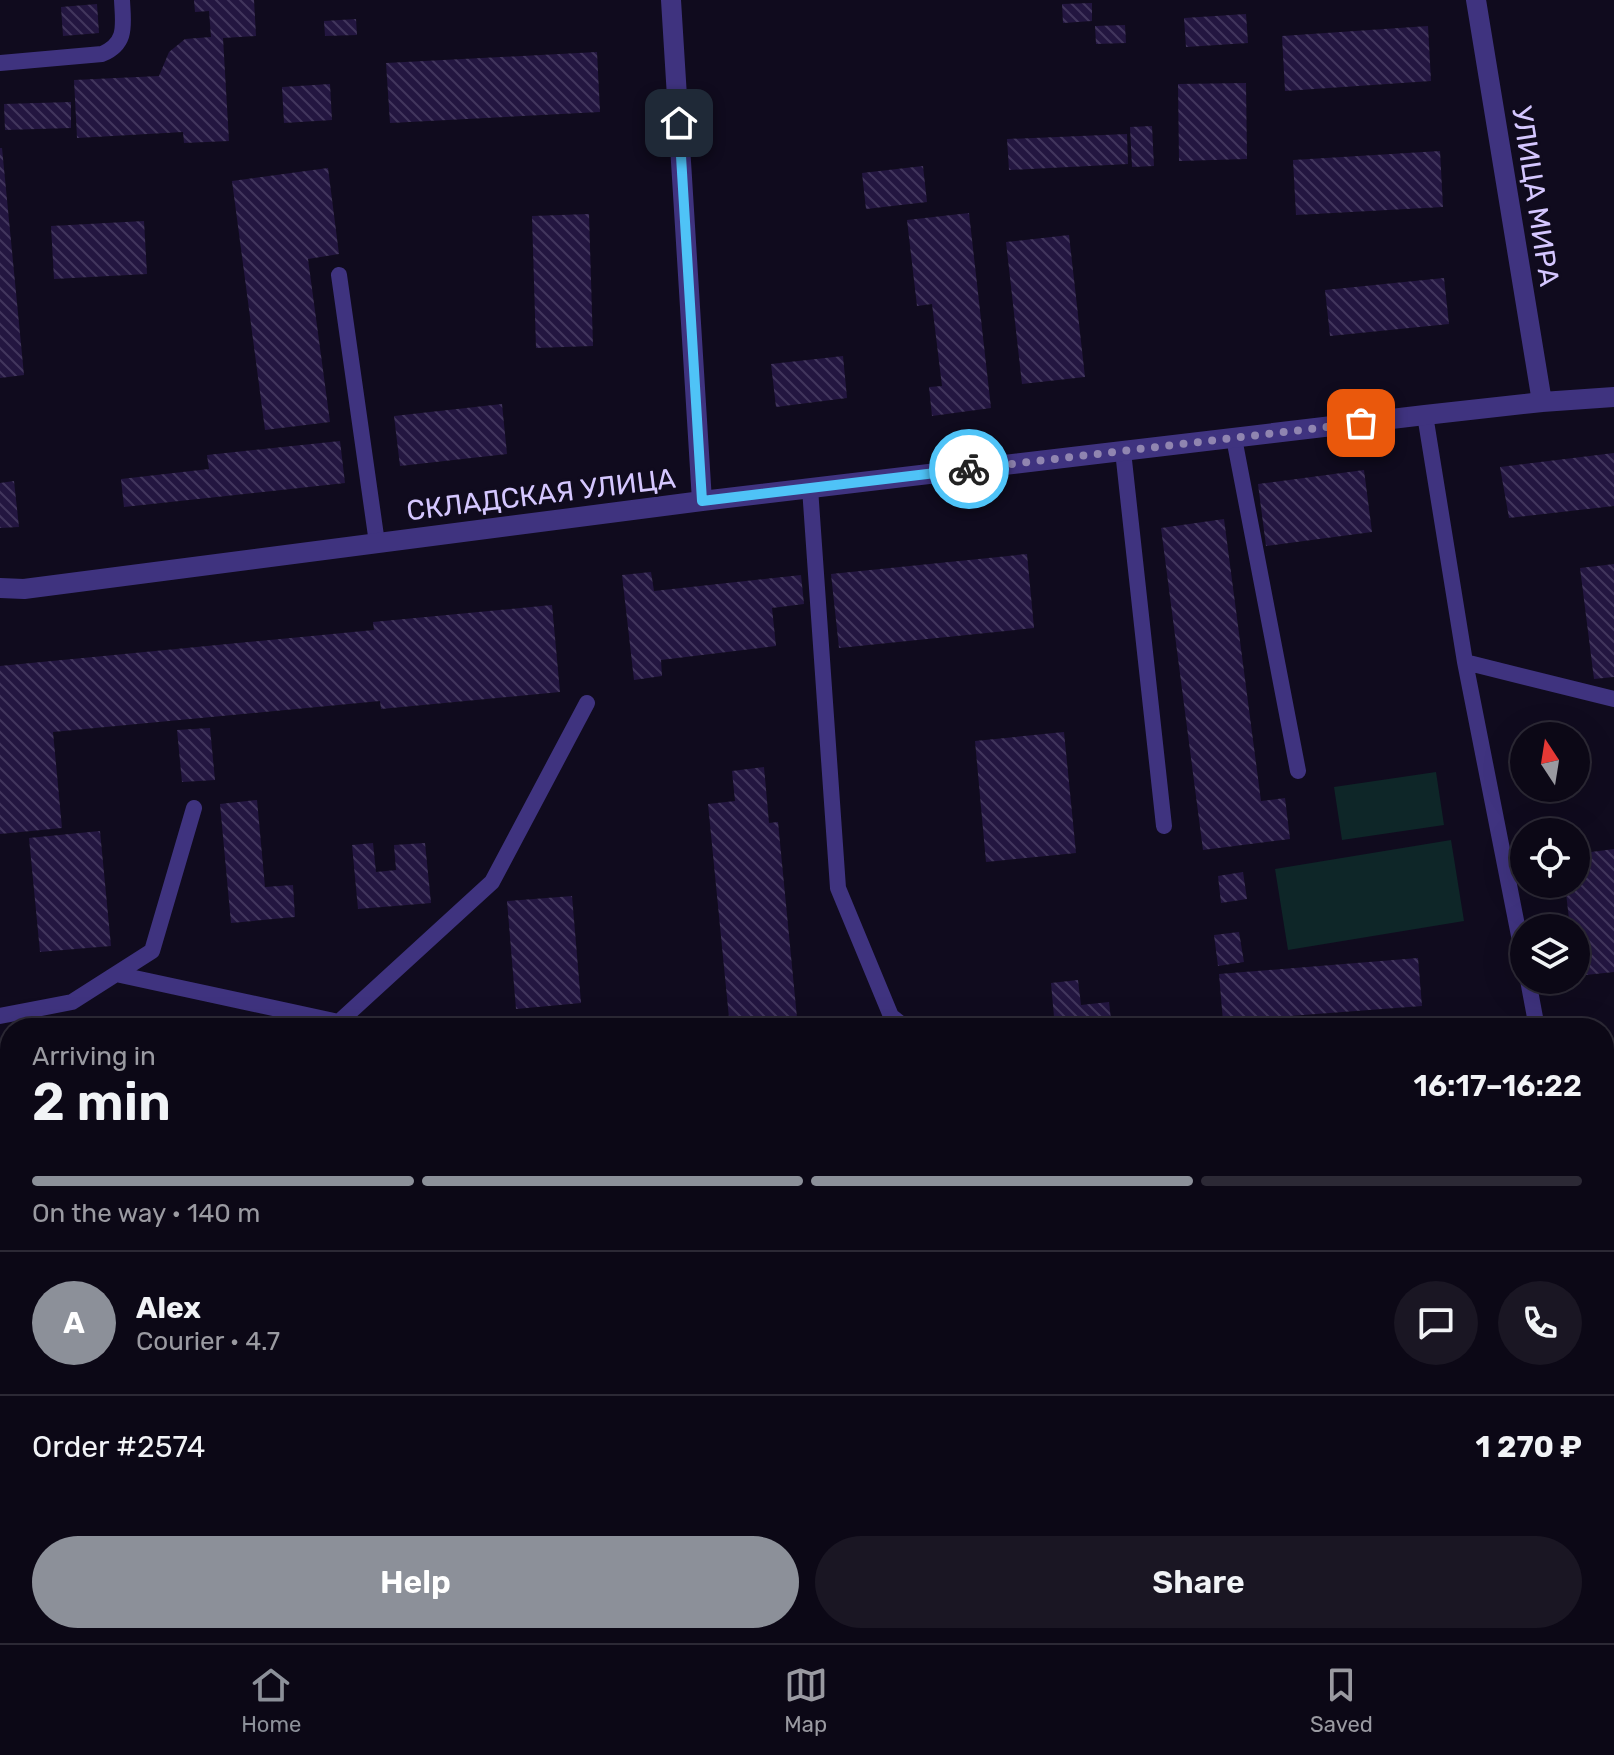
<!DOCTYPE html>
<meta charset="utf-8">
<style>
:root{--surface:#0c0816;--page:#1a1623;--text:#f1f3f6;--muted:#9a9aa1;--line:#2c2935;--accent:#8c9099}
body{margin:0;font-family:Rubik,sans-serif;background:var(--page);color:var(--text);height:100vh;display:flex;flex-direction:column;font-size:30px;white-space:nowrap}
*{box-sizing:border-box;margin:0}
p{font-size:26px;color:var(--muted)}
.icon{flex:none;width:44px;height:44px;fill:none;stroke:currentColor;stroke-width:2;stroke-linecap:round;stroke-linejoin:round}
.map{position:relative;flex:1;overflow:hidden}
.details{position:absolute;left:0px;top:1018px;width:1614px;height:626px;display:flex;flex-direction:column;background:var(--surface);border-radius:32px 32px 0 0;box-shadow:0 8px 32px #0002,0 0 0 2px var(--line)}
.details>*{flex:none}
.needle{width:52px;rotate:348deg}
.controls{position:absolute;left:1510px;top:722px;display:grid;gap:16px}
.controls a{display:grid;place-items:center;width:80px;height:80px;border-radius:50%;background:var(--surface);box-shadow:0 8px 32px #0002,0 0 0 2px var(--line);font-size:40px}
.pin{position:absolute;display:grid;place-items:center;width:68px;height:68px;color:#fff;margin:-34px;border-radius:16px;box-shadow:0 4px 12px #0006}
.courier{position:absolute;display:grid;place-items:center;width:80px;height:80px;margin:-40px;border:6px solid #4fc3f7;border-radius:50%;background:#fff;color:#222;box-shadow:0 2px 10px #0007}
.overview em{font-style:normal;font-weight:600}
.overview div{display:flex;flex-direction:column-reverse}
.overview{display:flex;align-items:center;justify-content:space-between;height:136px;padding:0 32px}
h1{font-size:52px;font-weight:600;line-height:60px}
.bar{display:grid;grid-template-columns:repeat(4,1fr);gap:12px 8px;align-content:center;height:96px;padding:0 32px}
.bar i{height:10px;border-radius:6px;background:var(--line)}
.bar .selected{background:var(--accent)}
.bar p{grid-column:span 4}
.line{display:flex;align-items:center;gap:20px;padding:0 32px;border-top:2px solid var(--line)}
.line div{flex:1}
.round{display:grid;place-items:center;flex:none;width:84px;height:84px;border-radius:42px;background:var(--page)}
.button{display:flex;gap:16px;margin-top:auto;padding:16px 32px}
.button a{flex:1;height:92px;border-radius:48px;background:var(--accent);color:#fff;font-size:32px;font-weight:600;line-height:92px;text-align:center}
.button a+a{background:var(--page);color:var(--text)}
.tabs{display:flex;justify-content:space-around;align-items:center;height:112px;border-top:2px solid var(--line);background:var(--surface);font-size:22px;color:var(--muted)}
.tabs a{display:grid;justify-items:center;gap:4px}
.tabs .selected{color:var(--accent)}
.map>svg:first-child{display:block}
</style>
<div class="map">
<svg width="1614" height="1643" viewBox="0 0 1614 1643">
<defs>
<pattern id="building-back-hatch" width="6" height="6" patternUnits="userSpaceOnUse" patternTransform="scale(2)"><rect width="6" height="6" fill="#231640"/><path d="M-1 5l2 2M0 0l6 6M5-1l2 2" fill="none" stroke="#42365d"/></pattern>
</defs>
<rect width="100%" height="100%" fill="#100b1e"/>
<path fill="#0e2628" d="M 1436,772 L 1444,825 L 1342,840 L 1334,787 Z
M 1451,840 L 1464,921 L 1288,950 L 1275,869 Z"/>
<path fill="url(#building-back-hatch)" d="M 194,0 L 254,0 L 256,36 L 223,38 L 229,141 L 184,143 L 183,132 L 77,138 L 74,80 L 159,76 L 169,52 L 185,39 L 211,37 L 209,11 L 195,12 Z
M 1092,3 L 1092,21 L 1063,23 L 1062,4 Z
M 97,4 L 99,33 L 63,36 L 61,7 Z
M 1246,14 L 1248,43 L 1186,47 L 1184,18 Z
M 356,19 L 357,35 L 325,36 L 324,21 Z
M 1125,25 L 1126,43 L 1096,44 L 1095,26 Z
M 1428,26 L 1431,81 L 1285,91 L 1282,36 Z
M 597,52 L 600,112 L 390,123 L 386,63 Z
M 1246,83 L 1247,159 L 1179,161 L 1178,84 Z
M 330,84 L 332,120 L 284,123 L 282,87 Z
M 71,102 L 71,128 L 5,130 L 4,104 Z
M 1152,126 L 1154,166 L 1132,167 L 1130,127 Z
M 1127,134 L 1128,164 L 1009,170 L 1007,139 Z
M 0,148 L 2,148 L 24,375 L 0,378 Z
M 1440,151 L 1443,207 L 1296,215 L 1293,160 Z
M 923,166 L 927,202 L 866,209 L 862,173 Z
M 328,168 L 339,254 L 308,259 L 330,422 L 265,430 L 232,181 Z
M 969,213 L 991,408 L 932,416 L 929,387 L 942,386 L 932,304 L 917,306 L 907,220 Z
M 589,214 L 593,346 L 536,348 L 532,216 Z
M 144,221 L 147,274 L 54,279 L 51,226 Z
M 1069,235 L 1085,377 L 1022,384 L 1006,242 Z
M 1444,278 L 1449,324 L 1330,336 L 1325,290 Z
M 843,356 L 847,398 L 776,407 L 771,364 Z
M 502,404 L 507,454 L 400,466 L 394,416 Z
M 340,441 L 345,483 L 124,507 L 121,479 L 209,469 L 207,455 Z
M 1614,453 L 1614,506 L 1509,518 L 1500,467 Z
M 1364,470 L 1372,532 L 1266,546 L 1258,484 Z
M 14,481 L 19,527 L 0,528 L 0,483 Z
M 1224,519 L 1261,801 L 1285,798 L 1290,839 L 1203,850 L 1161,528 Z
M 1027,554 L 1034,628 L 839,648 L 831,574 Z
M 1614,564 L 1614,677 L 1594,679 L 1580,568 Z
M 651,572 L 654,591 L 801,575 L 804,604 L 772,608 L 776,646 L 661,660 L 662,676 L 634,680 L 622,575 Z
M 552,605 L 560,692 L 381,709 L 380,701 L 53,732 L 62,828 L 0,834 L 0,666 L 374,630 L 373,622 Z
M 210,728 L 215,780 L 182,782 L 177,730 Z
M 1064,732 L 1076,853 L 986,862 L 975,741 Z
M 764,767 L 769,823 L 778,822 L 798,1028 L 730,1028 L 708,804 L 735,801 L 732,771 Z
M 257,800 L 265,887 L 293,885 L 295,917 L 231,923 L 220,804 Z
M 100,831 L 111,946 L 40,952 L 29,838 Z
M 373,843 L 376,872 L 396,870 L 394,845 L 425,843 L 431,903 L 358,909 L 352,845 Z
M 1614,849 L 1614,972 L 1576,976 L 1576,928 L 1570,928 L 1565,884 L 1576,884 L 1576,854 Z
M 1243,872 L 1247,899 L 1221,903 L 1218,876 Z
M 572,896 L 581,1003 L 516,1009 L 507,901 Z
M 1239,932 L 1244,962 L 1218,966 L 1214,935 Z
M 1418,958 L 1422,1006 L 1223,1021 L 1219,974 Z
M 1078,980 L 1081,1005 L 1109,1002 L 1112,1028 L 1055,1028 L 1051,983 Z
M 199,1024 L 200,1028 L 179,1028 L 179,1026 Z"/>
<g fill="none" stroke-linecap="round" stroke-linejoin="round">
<path stroke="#3f337f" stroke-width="16" d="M 0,63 L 102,54 C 128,43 123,24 122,0
M 339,275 L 377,543
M 1425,415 L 1465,662 L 1524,961
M 1234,438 L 1298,771
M 1123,451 L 1164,826
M 810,488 L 838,888 L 891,1016 L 906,1028
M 1465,662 L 1614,699
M 116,974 L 366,1028
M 1528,980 L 1537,1028
M 0,1016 L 72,1002 L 152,951 L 194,808
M 339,1022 L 492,882 L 587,703
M 1604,1205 L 1614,1206
M 0,1319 L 10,1320
M 0,1572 L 10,1572
M 1262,1643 L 1263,1634"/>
<path stroke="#3f337f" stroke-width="20" d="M 671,0 L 702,501
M 1476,0 L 1542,402
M 0,588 L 24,589 L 702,501 L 1425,415 L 1542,402 L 1614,397"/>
<path stroke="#765eff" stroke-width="20" d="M 0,1155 L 10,1242
M 72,1634 L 74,1643"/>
</g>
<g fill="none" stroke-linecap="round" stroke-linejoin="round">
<path stroke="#9085b0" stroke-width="8" stroke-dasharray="0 14.4" d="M 969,469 L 1361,423"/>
<path stroke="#4fc3f7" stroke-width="10" d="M 679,123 L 702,501 L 969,469"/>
</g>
<g text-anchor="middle" stroke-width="6" stroke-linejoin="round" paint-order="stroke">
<g font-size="28" fill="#d5c7ff" stroke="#100b1e">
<text transform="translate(1536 196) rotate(81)" y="10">УЛИЦА МИРА</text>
<text transform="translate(541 494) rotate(-7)" y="10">СКЛАДСКАЯ УЛИЦА</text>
</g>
</g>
</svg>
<div class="controls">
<a><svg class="needle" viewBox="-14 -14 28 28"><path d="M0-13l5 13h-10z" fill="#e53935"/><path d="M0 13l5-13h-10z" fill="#9a9aa1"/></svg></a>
<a><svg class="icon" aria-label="locate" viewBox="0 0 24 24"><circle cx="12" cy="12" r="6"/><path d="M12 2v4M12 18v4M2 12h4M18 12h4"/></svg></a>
<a><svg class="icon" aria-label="layers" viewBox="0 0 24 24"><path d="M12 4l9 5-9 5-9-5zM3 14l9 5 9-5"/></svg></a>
</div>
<div class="pin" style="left:1361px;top:423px;background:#ea580c"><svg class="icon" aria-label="bag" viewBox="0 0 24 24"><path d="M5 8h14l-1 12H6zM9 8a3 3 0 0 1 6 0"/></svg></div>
<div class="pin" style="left:679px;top:123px;background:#1f2937"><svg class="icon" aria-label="home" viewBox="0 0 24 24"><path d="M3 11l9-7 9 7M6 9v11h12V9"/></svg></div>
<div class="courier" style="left:969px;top:469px"><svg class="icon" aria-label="bike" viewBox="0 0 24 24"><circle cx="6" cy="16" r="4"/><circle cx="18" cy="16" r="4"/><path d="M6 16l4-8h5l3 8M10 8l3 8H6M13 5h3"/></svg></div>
<section class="details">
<div class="overview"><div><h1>2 min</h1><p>Arriving in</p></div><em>16:17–16:22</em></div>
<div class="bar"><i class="selected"></i><i class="selected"></i><i class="selected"></i><i></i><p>On the way · 140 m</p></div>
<div class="line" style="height:144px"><b class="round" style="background:var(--accent);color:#fff">A</b><div><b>Alex</b><p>Courier · 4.7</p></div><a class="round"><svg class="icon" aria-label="chat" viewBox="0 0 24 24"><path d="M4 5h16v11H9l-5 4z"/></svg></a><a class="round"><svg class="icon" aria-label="phone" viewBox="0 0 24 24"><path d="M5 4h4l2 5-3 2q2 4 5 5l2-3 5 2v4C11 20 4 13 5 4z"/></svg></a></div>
<div class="line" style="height:104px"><div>Order #2574</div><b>1 270 ₽</b></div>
<div class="button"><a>Help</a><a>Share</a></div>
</section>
</div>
<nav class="tabs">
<a class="selected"><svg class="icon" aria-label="home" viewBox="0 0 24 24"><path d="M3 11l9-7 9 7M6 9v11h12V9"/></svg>Home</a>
<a><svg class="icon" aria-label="map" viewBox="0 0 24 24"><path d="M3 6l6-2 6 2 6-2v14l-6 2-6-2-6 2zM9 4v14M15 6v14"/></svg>Map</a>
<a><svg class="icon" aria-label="saved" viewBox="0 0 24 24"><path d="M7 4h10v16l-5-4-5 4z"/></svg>Saved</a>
</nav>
